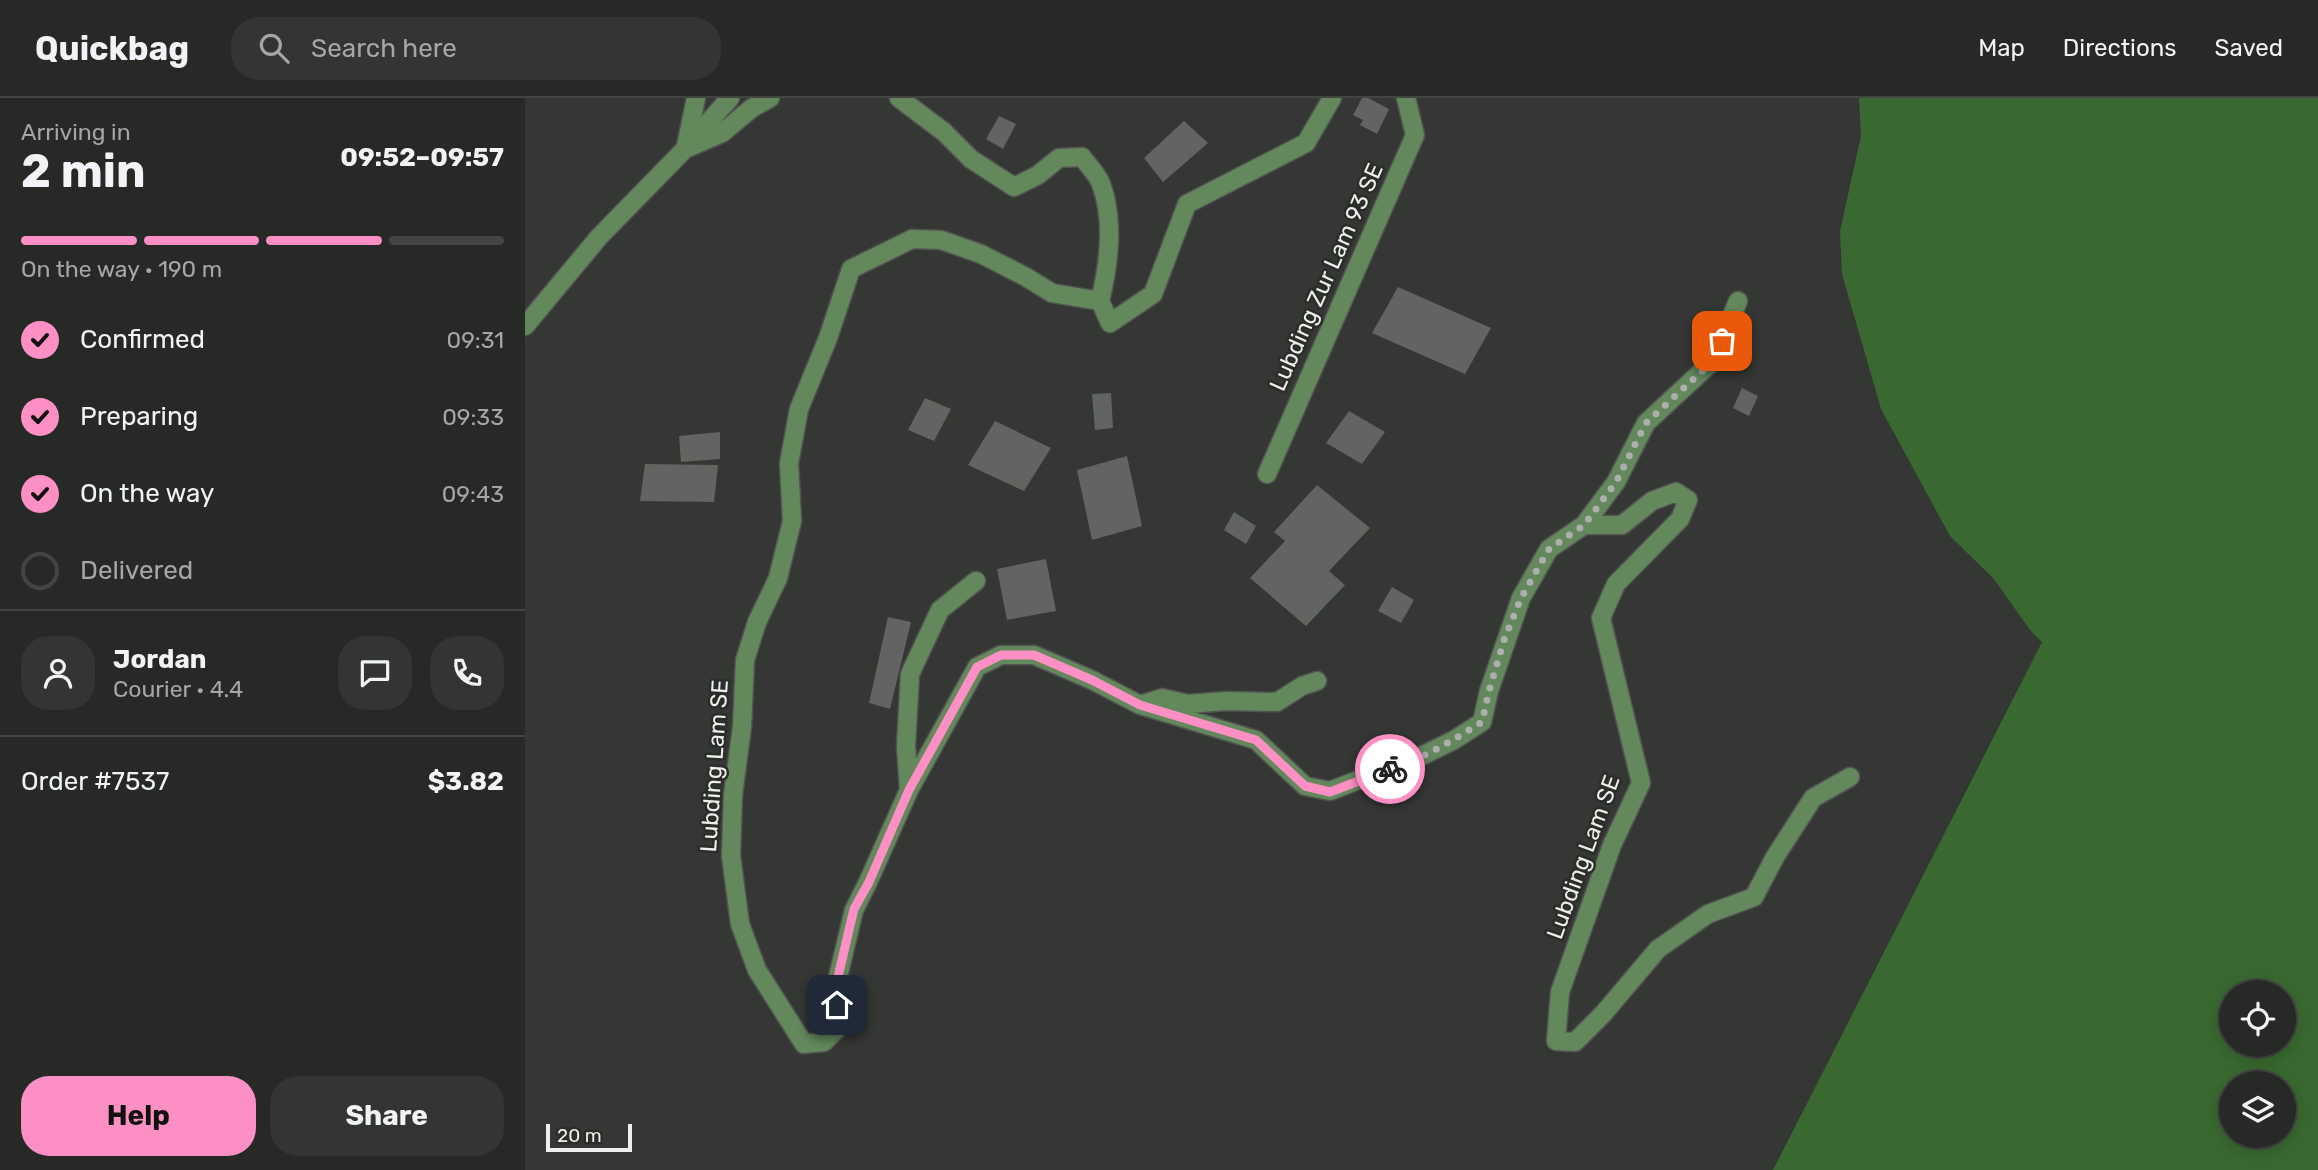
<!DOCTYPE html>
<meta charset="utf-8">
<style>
:root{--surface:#272926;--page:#333532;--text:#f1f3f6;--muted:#a4a6a7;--line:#434543;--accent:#fc8fc3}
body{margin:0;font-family:Rubik,sans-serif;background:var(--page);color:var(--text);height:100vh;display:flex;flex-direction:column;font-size:26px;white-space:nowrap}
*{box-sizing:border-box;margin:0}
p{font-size:23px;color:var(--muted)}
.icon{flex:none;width:38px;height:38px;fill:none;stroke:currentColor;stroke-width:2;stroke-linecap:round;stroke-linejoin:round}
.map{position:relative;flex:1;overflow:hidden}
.side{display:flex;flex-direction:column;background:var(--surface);width:525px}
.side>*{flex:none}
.tools{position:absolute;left:1694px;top:882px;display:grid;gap:14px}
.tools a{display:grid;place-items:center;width:77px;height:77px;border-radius:50%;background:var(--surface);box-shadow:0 4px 18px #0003,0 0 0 2px var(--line);font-size:35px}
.scale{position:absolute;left:21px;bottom:18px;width:86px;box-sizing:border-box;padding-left:7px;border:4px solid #edefec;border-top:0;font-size:19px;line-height:24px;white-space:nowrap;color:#edefec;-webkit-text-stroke:5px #2a2d29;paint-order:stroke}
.pin{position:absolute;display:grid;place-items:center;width:60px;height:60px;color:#fff;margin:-30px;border-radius:14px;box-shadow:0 4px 10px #0006}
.courier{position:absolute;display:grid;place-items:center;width:70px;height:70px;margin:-35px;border:5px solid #fc8fc3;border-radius:50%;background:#fff;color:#222;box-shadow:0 2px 9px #0007}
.headline em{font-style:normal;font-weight:700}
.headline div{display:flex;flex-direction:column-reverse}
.headline{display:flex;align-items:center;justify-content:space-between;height:119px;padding:0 21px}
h1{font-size:46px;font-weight:700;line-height:52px}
.bar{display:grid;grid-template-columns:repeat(4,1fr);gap:10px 7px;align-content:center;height:84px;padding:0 21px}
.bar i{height:9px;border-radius:5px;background:var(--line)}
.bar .active{background:var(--accent)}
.bar p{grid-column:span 4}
.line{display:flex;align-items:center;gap:18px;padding:0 21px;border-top:2px solid var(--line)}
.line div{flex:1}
.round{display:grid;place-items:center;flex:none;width:74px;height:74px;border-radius:28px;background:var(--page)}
ol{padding:0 21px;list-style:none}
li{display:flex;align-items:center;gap:21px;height:77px}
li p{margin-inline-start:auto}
li .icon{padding:7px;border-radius:50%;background:var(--accent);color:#111;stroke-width:4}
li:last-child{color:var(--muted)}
li i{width:38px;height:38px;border:4px solid var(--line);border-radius:50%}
.cta{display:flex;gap:14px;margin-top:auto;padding:14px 21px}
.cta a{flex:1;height:80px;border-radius:28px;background:var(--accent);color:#111;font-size:28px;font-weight:700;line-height:80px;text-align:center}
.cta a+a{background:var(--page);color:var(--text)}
header{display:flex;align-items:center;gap:42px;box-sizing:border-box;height:98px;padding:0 35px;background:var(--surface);border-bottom:2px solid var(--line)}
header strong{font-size:33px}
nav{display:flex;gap:38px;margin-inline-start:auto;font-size:24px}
.search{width:490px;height:63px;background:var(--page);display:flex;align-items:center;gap:18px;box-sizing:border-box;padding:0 24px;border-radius:28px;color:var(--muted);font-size:26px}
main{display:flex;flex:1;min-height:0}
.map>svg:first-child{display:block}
</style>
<header>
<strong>Quickbag</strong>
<div class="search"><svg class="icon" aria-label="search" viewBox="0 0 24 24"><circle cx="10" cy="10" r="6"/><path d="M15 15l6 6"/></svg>Search here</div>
<nav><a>Map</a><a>Directions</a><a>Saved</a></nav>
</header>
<main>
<section class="side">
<div class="headline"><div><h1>2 min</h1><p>Arriving in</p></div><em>09:52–09:57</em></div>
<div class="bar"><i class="active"></i><i class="active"></i><i class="active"></i><i></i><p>On the way · 190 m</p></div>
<ol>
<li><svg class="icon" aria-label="check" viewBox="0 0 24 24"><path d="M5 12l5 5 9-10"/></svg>Confirmed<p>09:31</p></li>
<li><svg class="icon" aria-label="check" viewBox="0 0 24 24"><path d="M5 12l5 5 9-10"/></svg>Preparing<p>09:33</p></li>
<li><svg class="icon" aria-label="check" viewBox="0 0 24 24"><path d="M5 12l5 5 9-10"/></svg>On the way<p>09:43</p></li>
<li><i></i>Delivered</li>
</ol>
<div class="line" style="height:126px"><a class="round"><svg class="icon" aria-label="person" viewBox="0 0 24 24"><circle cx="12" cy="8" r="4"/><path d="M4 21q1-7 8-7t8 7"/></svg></a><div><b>Jordan</b><p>Courier · 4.4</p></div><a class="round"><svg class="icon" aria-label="chat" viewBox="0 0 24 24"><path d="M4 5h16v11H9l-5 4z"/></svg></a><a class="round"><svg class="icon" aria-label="phone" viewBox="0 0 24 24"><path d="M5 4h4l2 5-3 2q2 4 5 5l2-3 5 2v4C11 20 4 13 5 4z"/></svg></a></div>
<div class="line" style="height:91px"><div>Order #7537</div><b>$3.82</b></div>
<div class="cta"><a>Help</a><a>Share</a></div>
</section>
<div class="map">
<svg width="1793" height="1072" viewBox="0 0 1793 1072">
<rect width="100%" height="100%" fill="#343733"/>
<path fill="#396930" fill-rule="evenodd" d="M 1334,0 L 1793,0 L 1793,1072 L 1248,1072 L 1517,544 L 1505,532 L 1469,481 L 1425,438 L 1356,311 L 1317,176 L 1315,133 L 1336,38 ZM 1759,894 L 1759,947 L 1706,947 L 1706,894 ZM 1759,985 L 1759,1038 L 1706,1038 L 1706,985 Z"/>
<path fill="#616460" d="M 837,0 L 843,0 L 864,11 L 852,36 L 835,27 L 838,22 L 828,17 Z
M 474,18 L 491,26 L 478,51 L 461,41 Z
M 659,23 L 683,45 L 638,84 L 619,60 Z
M 873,189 L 966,230 L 940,276 L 847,235 Z
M 1217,290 L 1233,298 L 1224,318 L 1208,310 Z
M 586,295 L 588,330 L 570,332 L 567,296 Z
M 400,300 L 426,311 L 409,343 L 383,332 Z
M 824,313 L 860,334 L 837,366 L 801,345 Z
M 470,323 L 526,350 L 499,393 L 443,367 Z
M 195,334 L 195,361 L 156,364 L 154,338 Z
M 602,358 L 617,428 L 567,442 L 552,372 Z
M 120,366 L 193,367 L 189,404 L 115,403 Z
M 792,387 L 845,430 L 804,473 L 820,487 L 781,528 L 725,480 L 760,443 L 749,434 Z
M 709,414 L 731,428 L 721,446 L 699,432 Z
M 521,461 L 531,513 L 482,522 L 472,471 Z
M 867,489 L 889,502 L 876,525 L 853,513 Z
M 363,519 L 386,524 L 365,611 L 344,605 Z"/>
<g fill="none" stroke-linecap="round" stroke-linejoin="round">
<defs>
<path id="minor" d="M 374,0 L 419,34 L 446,61 L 489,89 L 513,77 L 534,60 L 557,59 C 563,67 573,77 576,86 C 590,123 584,166 575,203 L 527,195 L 501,179 L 456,156 L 416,142 L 387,141 L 326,171 L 303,240 L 274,311 L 264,365 L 267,423 L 253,480 L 232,524 L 220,562 L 217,629 L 208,697 L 206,758 L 215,826 L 232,872 L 279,946 L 299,944 L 312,931 L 312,883 L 329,812 L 343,784 L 384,692 L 452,569 L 476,557 L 509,557 L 567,582 L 615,607 L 731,642 L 780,688 L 805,693 L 841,679 L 880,666 L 929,642 L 957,624 L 964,593 L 996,500 L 1024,451 L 1059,427 L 1097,427 L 1127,403 L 1151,394 L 1163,402 L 1155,421 L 1091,486 L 1076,520 L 1116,685 L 1087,747 L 1035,894 L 1031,943 L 1050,944 L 1078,916 L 1133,851 L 1183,816 L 1229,799 L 1250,759 L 1288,700 L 1325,679
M 164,46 L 205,0
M 161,48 L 171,0
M 575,203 L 585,225 L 628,196 L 662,106 L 781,45 L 807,0
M 0,228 L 74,139 L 160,51 L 197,35 L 227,10 L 245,0
M 742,376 L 890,37 L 881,0
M 1059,427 L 1091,384 L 1121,325 L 1188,263 L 1213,203
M 615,607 L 637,600 L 663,606 L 701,603 L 752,604 L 777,588 L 792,583
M 384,692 L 381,648 L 385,576 L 415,512 L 451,483"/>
</defs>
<use href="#minor" stroke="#525451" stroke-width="21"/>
<use href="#minor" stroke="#62885c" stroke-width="18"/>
</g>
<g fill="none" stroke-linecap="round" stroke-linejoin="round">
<path stroke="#acafab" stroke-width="7" stroke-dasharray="0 12.6" d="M 865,671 C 898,661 928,642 957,624 L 964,593 L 979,542 L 996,500 L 1024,451 L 1059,427 L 1091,384 L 1121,325 L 1188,263 L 1197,243"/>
<path stroke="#fc8fc3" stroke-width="9" d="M 312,907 L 312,883 L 329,811 L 344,784 L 384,692 L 452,569 L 476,557 L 509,557 L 567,582 L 615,607 L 731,642 L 780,688 L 805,694 L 865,671"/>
</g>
<g text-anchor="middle" stroke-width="5" stroke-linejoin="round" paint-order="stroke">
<g font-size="23" fill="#edefec" stroke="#2a2d29">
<text transform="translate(801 179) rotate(-66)" y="8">Lubding Zur Lam 93 SE</text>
<text transform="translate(189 668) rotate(-86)" y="8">Lubding Lam SE</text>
<text transform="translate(1058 759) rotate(-70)" y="8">Lubding Lam SE</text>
</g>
</g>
</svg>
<div class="tools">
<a><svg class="icon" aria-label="locate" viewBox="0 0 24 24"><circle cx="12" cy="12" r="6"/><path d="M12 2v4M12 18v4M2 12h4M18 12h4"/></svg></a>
<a><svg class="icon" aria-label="layers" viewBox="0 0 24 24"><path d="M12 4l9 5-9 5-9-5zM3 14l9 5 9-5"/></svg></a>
</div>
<div class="scale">20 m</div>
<div class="pin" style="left:1197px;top:243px;background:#ea580c"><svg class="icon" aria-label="bag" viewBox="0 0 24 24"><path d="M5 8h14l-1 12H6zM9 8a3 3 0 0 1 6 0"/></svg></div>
<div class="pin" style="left:312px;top:907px;background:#1f2937"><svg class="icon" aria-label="home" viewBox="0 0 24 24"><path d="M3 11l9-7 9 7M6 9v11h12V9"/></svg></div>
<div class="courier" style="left:865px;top:671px"><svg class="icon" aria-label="bike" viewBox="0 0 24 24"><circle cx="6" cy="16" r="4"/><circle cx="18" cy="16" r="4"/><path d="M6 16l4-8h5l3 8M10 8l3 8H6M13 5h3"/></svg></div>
</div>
</main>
